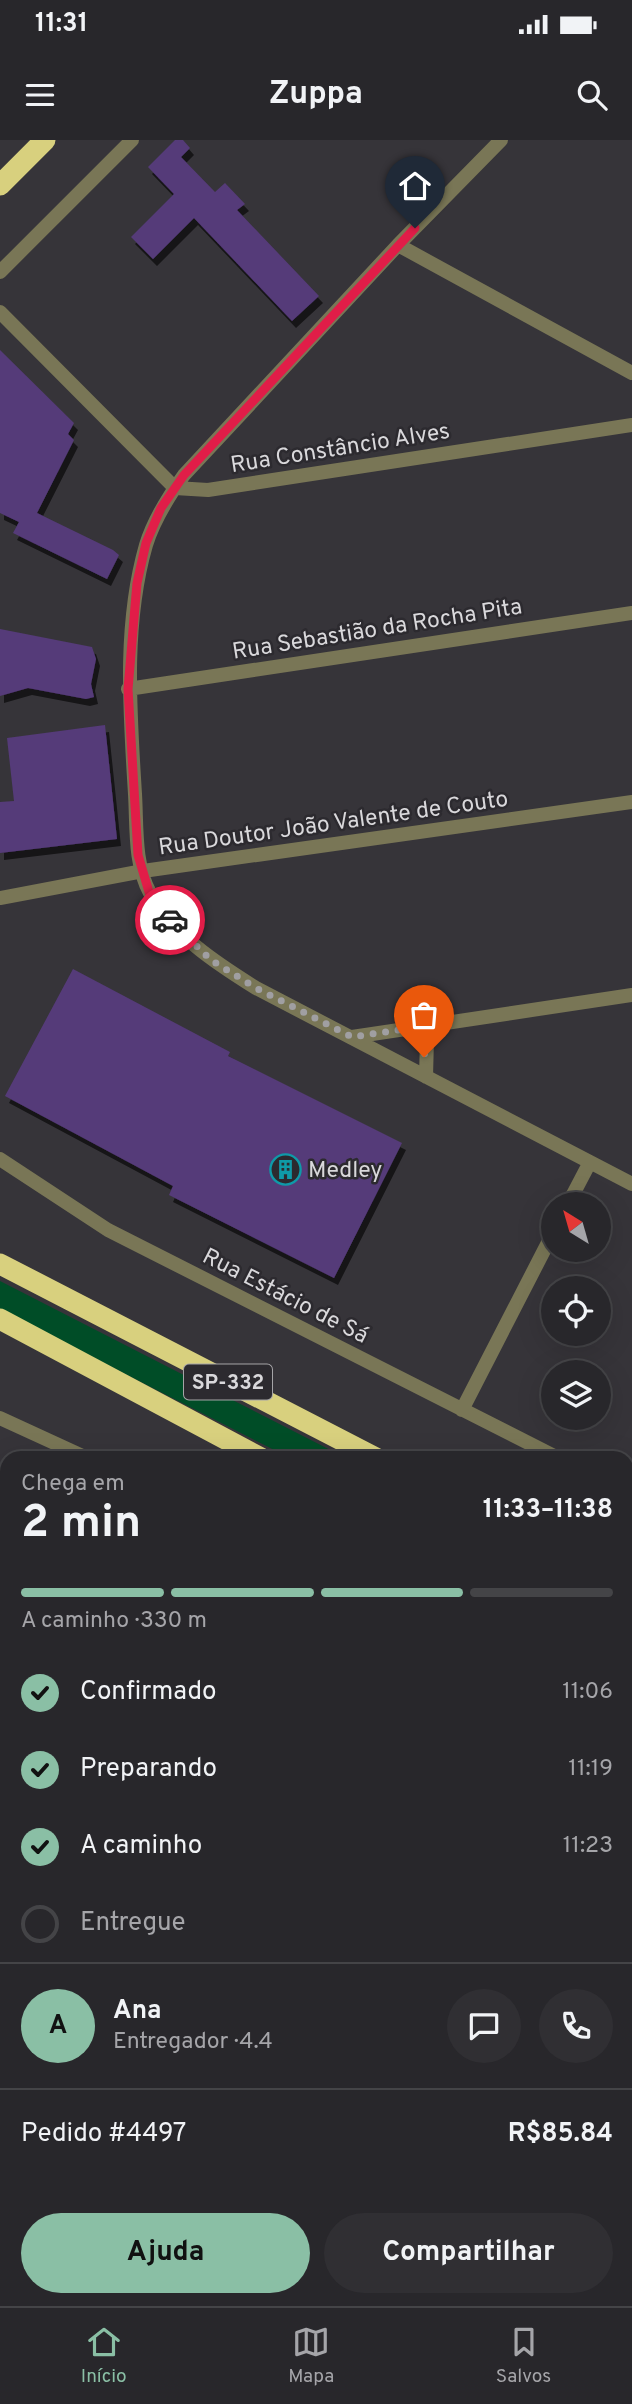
<!DOCTYPE html>
<html lang="pt">
<meta charset="utf-8">
<style>
:root{--surface:#28272b;--page:#302f33;--text:#f1f3f6;--muted:#a5a5a9;--line:#444447;--accent:#8abfa5}
body{margin:0;font-family:Overpass,sans-serif;background:var(--page);color:var(--text);height:100vh;display:flex;flex-direction:column;font-size:26px;white-space:nowrap}
*{box-sizing:border-box;margin:0}
p{font-size:23px;color:var(--muted)}
.icon{flex:none;width:38px;height:38px;fill:none;stroke:currentColor;stroke-width:2;stroke-linecap:round;stroke-linejoin:round}
.map{position:relative;flex:1;overflow:hidden}
.panel{position:absolute;left:0px;top:1311px;width:634px;height:856px;display:flex;flex-direction:column;background:var(--surface);border-radius:21px 21px 0 0;box-shadow:0 7px 28px #0002,0 0 0 2px var(--line)}
.panel>*{flex:none}
.needle{width:46px;rotate:323deg}
.fabs{position:absolute;left:541px;top:1052px;display:grid;gap:14px}
.fabs a{display:grid;place-items:center;width:70px;height:70px;border-radius:50%;background:var(--surface);box-shadow:0 7px 28px #0002,0 0 0 2px var(--line);font-size:35px}
.pin{position:absolute;display:grid;place-items:center;width:60px;height:60px;color:#fff;margin:-72px -30px;border-radius:50% 50% 50% 0;rotate:-45deg;box-shadow:0 0 7px #0007}
.pin .icon{rotate:45deg}
.courier{position:absolute;display:grid;place-items:center;width:70px;height:70px;margin:-35px;border:5px solid #e11d48;border-radius:50%;background:#fff;color:#222;box-shadow:0 2px 9px #0007}
.headline em{font-style:normal;font-weight:700}
.headline div{display:flex;flex-direction:column-reverse}
.headline{display:flex;align-items:center;justify-content:space-between;height:119px;padding:0 21px}
h1{font-size:46px;font-weight:700;line-height:52px}
.bar{display:grid;grid-template-columns:repeat(4,1fr);gap:10px 7px;align-content:center;height:84px;padding:0 21px}
.bar i{height:9px;border-radius:5px;background:var(--line)}
.bar .selected{background:var(--accent)}
.bar p{grid-column:span 4}
.line{display:flex;align-items:center;gap:18px;padding:0 21px;border-top:2px solid var(--line)}
.line div{flex:1}
.round{display:grid;place-items:center;flex:none;width:74px;height:74px;border-radius:37px;background:var(--page)}
ol{padding:0 21px;list-style:none}
li{display:flex;align-items:center;gap:21px;height:77px}
li p{margin-inline-start:auto}
li .icon{padding:7px;border-radius:50%;background:var(--accent);color:#111;stroke-width:4}
li:last-child{color:var(--muted)}
li i{width:38px;height:38px;border:4px solid var(--line);border-radius:50%}
.action{display:flex;gap:14px;margin-top:auto;padding:14px 21px}
.action a{flex:1;height:80px;border-radius:42px;background:var(--accent);color:#111;font-size:28px;font-weight:700;line-height:80px;text-align:center}
.action a+a{background:var(--page);color:var(--text)}
.status{display:flex;justify-content:space-between;align-items:center;height:49px;padding:0 35px;background:var(--surface);direction:ltr}
.status svg{height:19px;fill:currentColor}
header{display:flex;justify-content:space-between;align-items:center;height:91px;padding:0 21px;background:var(--surface);font-size:32px;font-weight:700}
.tabs{display:flex;justify-content:space-around;align-items:center;height:98px;border-top:2px solid var(--line);background:var(--surface);font-size:19px;color:var(--muted)}
.tabs a{display:grid;justify-items:center;gap:4px}
.tabs .selected{color:var(--accent)}
.map>svg:first-child{display:block}
</style>
<div class="status"><b>11:31</b><svg viewBox="0 0 49 12"><path d="M0 12V9h3v3zM5 12V6h3v6zM10 12V3h3v9zM15 12V0h3v12zM26 1h20v11H26zM47 4h2v5h-2z"/></svg></div>
<header><svg class="icon" aria-label="menu" viewBox="0 0 24 24"><path d="M4 6h16M4 12h16M4 18h16"/></svg>Zuppa<svg class="icon" aria-label="search" viewBox="0 0 24 24"><circle cx="10" cy="10" r="6"/><path d="M15 15l6 6"/></svg></header>
<div class="map">
<svg width="632" height="2166" viewBox="0 0 632 2166">
<defs>
<filter id="shadow"><feDropShadow dx="4" dy="7" stdDeviation="0" flood-color="#0009"/></filter>
</defs>
<rect width="100%" height="100%" fill="#363439"/>
<path fill="#004d27" d="M 0,1141 L 346,1318 L 290,1318 L 0,1170 Z"/>
<path fill="#553a79" filter="url(#shadow)" d="M 175,0 L 183,0 L 190,8 L 181,17 L 215,52 L 225,43 L 245,64 L 237,70 L 319,156 L 292,181 L 194,78 L 153,119 L 131,97 L 174,54 L 148,27 Z
M 0,210 L 74,283 L 68,294 L 74,300 L 37,373 L 113,410 L 119,415 L 107,439 L 13,393 L 19,382 L 0,373 Z
M 0,489 L 92,507 L 96,519 L 91,544 L 94,557 L 86,559 L 28,548 L 0,556 Z
M 105,585 L 117,699 L 0,713 L 0,662 L 14,661 L 7,598 Z
M 73,829 L 230,912 L 228,916 L 402,1003 L 334,1138 L 169,1055 L 173,1046 L 5,956 Z"/>
<g fill="none" stroke-linecap="round" stroke-linejoin="round">
<path stroke="#797656" stroke-width="14" d="M 501,0 L 398,105 L 184,335 C 168,357 154,379 146,405 C 123,485 130,572 135,654 C 137,686 134,724 150,753 C 174,796 216,823 256,848 L 632,1044
M 398,105 L 632,233
M 0,132 L 132,0
M 0,172 L 175,348 L 208,350 L 632,285
M 128,549 L 632,473
M 0,758 L 143,731 L 632,662
M 352,897 L 632,855
M 426,937 L 427,898 L 439,884
M 0,1019 L 108,1090 L 558,1318
M 568,1064 L 590,1022
M 462,1270 L 553,1093
M 0,1278 L 87,1318
M 626,1352 L 632,1354"/>
<path stroke="#d8d07e" stroke-width="21" d="M 0,45 L 45,0
M 0,1124 L 376,1318
M 0,1179 L 261,1318
M 626,1445 L 632,1447
M 626,1502 L 632,1505
M 626,1548 L 632,1544"/>
</g>
<g fill="none" stroke-linecap="round" stroke-linejoin="round">
<path stroke="#a09fa2" stroke-width="7" stroke-dasharray="0 12.6" d="M 170,780 L 211,820 L 256,848 L 352,897 L 439,884 L 427,898 L 424,917"/>
<path stroke="#e11d48" stroke-width="9" d="M 170,780 L 149,752 L 138,715 L 128,549 L 137,443 L 146,403 L 161,368 L 184,335 L 415,88"/>
</g>
<defs>
<symbol id="building-ring" viewBox="-11 -11 22 22"><circle r="9.5" fill="#2c2a2f" stroke="#0f9aa8" stroke-width="1.5"/><path d="M-4-6H4V6H1V3H-1V6H-4ZM-2.5-4.3h1.7v1.8h-1.7ZM.8-4.3h1.7v1.8H.8ZM-2.5-1h1.7V.8h-1.7ZM.8-1h1.7V.8H.8Z" fill="#0f9aa8"/></symbol>
</defs>
<g fill-rule="evenodd">
<use href="#building-ring" x="268" y="1012" width="35" height="35"/>
</g>
<g text-anchor="middle" stroke-width="5" stroke-linejoin="round" paint-order="stroke">
<rect fill="#2c2a2f" stroke="#a5a4a7" stroke-width="2" x="184" y="1224.5" width="88" height="35" rx="5"/>
<g font-size="21" font-weight="bold" fill="#d9d8db">
<text x="228" y="1249">SP-332</text>
</g>
<g font-size="23" fill="#d9d8db" stroke="#2c2a2f">
<text transform="translate(340 307) rotate(-9)" y="8">Rua Constâncio Alves</text>
<text transform="translate(377 488) rotate(-9)" y="8">Rua Sebastião da Rocha Pita</text>
<text transform="translate(333 682) rotate(-8)" y="8">Rua Doutor João Valente de Couto</text>
<text transform="translate(286 1155) rotate(27)" y="8">Rua Estácio de Sá</text>
</g>
<g font-size="23" fill="#d9d8db" stroke="#2c2a2f" text-anchor="start">
<text x="308" y="1037">Medley</text>
</g>
</g>
</svg>
<div class="fabs">
<a><svg class="needle" viewBox="-14 -14 28 28"><path d="M0-13l5 13h-10z" fill="#e53935"/><path d="M0 13l5-13h-10z" fill="#a5a5a9"/></svg></a>
<a><svg class="icon" aria-label="locate" viewBox="0 0 24 24"><circle cx="12" cy="12" r="6"/><path d="M12 2v4M12 18v4M2 12h4M18 12h4"/></svg></a>
<a><svg class="icon" aria-label="layers" viewBox="0 0 24 24"><path d="M12 4l9 5-9 5-9-5zM3 14l9 5 9-5"/></svg></a>
</div>
<div class="pin" style="left:424px;top:917px;background:#ea580c"><svg class="icon" aria-label="bag" viewBox="0 0 24 24"><path d="M5 8h14l-1 12H6zM9 8a3 3 0 0 1 6 0"/></svg></div>
<div class="pin" style="left:415px;top:88px;background:#1f2937"><svg class="icon" aria-label="home" viewBox="0 0 24 24"><path d="M3 11l9-7 9 7M6 9v11h12V9"/></svg></div>
<div class="courier" style="left:170px;top:780px"><svg class="icon" aria-label="car" viewBox="0 0 24 24"><path d="M5 17H2v-5l4-1 3-4h7l3 4 3 1v5h-3M9 17h6M6 11h13"/><circle cx="7" cy="17" r="2"/><circle cx="17" cy="17" r="2"/></svg></div>
<section class="panel">
<div class="headline"><div><h1>2 min</h1><p>Chega em</p></div><em>11:33–11:38</em></div>
<div class="bar"><i class="selected"></i><i class="selected"></i><i class="selected"></i><i></i><p>A caminho · 330 m</p></div>
<ol>
<li><svg class="icon" aria-label="check" viewBox="0 0 24 24"><path d="M5 12l5 5 9-10"/></svg>Confirmado<p>11:06</p></li>
<li><svg class="icon" aria-label="check" viewBox="0 0 24 24"><path d="M5 12l5 5 9-10"/></svg>Preparando<p>11:19</p></li>
<li><svg class="icon" aria-label="check" viewBox="0 0 24 24"><path d="M5 12l5 5 9-10"/></svg>A caminho<p>11:23</p></li>
<li><i></i>Entregue</li>
</ol>
<div class="line" style="height:126px"><b class="round" style="background:var(--accent);color:#111">A</b><div><b>Ana</b><p>Entregador · 4.4</p></div><a class="round"><svg class="icon" aria-label="chat" viewBox="0 0 24 24"><path d="M4 5h16v11H9l-5 4z"/></svg></a><a class="round"><svg class="icon" aria-label="phone" viewBox="0 0 24 24"><path d="M5 4h4l2 5-3 2q2 4 5 5l2-3 5 2v4C11 20 4 13 5 4z"/></svg></a></div>
<div class="line" style="height:91px"><div>Pedido #4497</div><b>R$85.84</b></div>
<div class="action"><a>Ajuda</a><a>Compartilhar</a></div>
</section>
</div>
<nav class="tabs">
<a class="selected"><svg class="icon" aria-label="home" viewBox="0 0 24 24"><path d="M3 11l9-7 9 7M6 9v11h12V9"/></svg>Início</a>
<a><svg class="icon" aria-label="map" viewBox="0 0 24 24"><path d="M3 6l6-2 6 2 6-2v14l-6 2-6-2-6 2zM9 4v14M15 6v14"/></svg>Mapa</a>
<a><svg class="icon" aria-label="saved" viewBox="0 0 24 24"><path d="M7 4h10v16l-5-4-5 4z"/></svg>Salvos</a>
</nav>
